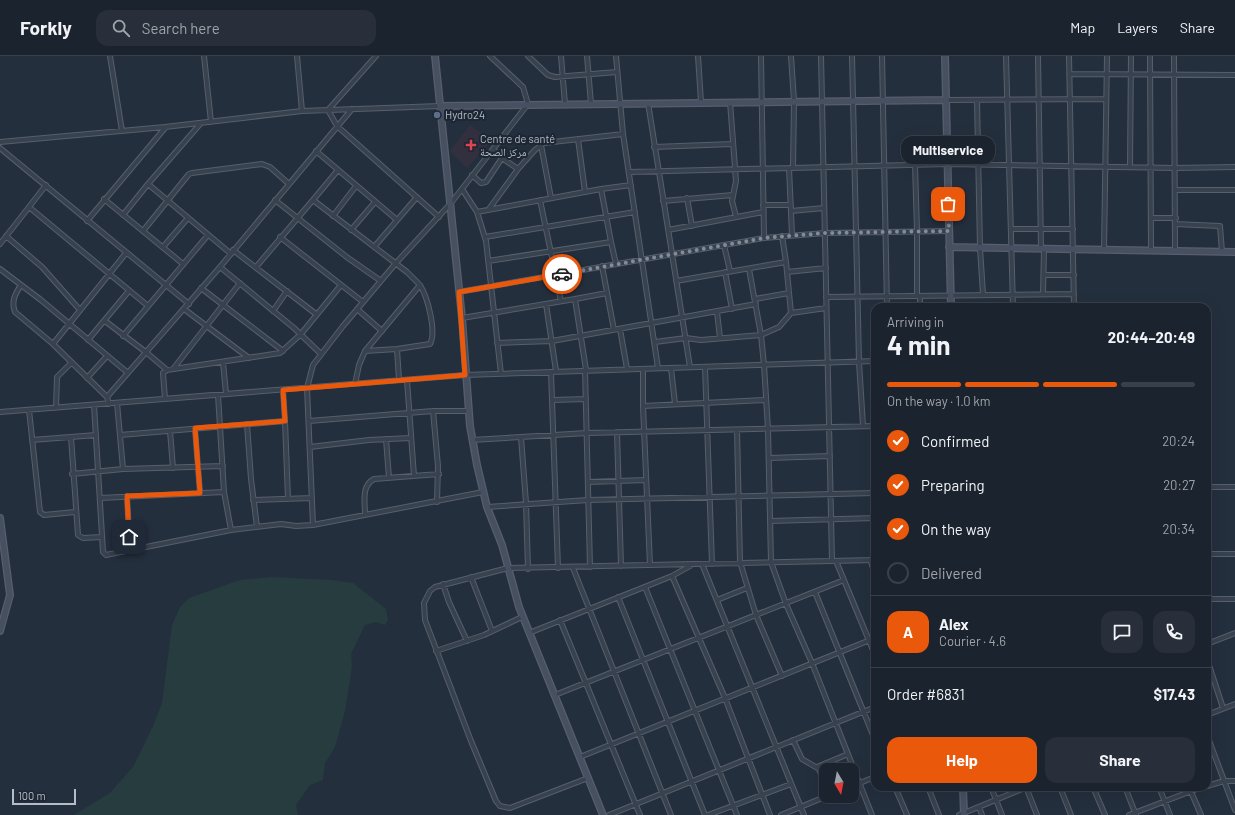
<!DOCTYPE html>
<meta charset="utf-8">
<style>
:root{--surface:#1b232e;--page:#282f3a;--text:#f1f3f6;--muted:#a0a4aa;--line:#39404a;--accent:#ea580c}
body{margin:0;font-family:Barlow,"Noto Naskh Arabic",sans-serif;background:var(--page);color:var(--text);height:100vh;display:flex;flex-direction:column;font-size:15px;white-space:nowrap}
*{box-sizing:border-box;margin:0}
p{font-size:13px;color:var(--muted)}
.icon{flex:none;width:22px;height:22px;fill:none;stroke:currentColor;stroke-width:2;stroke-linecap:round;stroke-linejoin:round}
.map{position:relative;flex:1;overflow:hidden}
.details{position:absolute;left:871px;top:247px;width:340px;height:488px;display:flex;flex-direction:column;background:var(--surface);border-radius:12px;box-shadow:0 4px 16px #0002,0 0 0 1px var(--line)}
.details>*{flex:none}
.needle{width:26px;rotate:170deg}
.fabs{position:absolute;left:819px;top:707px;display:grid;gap:8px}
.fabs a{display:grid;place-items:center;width:40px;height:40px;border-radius:8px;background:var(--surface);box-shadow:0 4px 16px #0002,0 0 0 1px var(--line);font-size:20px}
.scale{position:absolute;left:12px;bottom:10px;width:64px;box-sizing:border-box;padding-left:4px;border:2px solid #b4bcc9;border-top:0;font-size:11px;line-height:14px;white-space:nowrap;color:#b4bcc9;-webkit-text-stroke:3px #1d2633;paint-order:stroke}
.pin{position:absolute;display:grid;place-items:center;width:34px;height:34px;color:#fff;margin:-17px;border-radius:8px;box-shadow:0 2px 6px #0006}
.courier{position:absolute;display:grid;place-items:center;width:40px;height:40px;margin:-20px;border:3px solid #ea580c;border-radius:50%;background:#fff;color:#222;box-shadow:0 1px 5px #0007}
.bubble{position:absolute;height:28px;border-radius:12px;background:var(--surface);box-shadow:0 4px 16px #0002,0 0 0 1px var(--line);font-size:13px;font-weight:700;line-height:28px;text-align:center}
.head em{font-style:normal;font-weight:700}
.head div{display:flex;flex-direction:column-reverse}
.head{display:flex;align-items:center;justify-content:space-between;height:68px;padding:0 16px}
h1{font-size:26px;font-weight:700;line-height:30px}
.bar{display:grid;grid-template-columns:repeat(4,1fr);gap:6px 4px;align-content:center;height:48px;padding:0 16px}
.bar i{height:5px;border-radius:3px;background:var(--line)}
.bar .on{background:var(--accent)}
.bar p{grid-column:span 4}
.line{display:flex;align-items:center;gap:10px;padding:0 16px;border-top:1px solid var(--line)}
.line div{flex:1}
.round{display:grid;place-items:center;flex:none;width:42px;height:42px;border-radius:12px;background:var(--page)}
ol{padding:0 16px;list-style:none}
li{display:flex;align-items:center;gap:12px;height:44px}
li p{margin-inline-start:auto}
li .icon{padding:4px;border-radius:50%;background:var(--accent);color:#fff;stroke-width:4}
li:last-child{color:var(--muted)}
li i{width:22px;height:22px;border:2px solid var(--line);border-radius:50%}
.button{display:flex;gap:8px;margin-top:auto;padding:8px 16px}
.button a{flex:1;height:46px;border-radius:12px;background:var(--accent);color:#fff;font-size:16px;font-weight:700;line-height:46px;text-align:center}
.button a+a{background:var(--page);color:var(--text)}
header{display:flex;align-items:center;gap:24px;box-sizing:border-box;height:56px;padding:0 20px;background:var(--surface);border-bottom:1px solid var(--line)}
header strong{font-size:19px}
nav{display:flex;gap:22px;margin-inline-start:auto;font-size:14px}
.search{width:280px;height:36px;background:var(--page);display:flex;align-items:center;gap:10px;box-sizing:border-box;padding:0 14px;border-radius:12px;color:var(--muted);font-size:15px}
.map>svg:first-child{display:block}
</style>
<header>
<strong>Forkly</strong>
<div class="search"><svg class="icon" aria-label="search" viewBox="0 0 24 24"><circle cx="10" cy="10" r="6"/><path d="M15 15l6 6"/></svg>Search here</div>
<nav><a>Map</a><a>Layers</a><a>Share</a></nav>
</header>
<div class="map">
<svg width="1235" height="759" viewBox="0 0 1235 759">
<rect width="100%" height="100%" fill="#242f3e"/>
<path fill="#32303f" d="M 470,69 L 492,84 L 467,112 L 450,95 Z"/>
<path fill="#263c3f" d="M 272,521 L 332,524 L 353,527 L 386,553 L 388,564 L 385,569 L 376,566 L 365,569 L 351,598 L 352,611 L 345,655 L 335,691 L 325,707 L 323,724 L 310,729 L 296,749 L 298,759 L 74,759 L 110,737 L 133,711 L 153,670 L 162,647 L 172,569 L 180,551 L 189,542 L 240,524 Z"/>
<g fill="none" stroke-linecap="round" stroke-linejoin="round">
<defs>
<path id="street" d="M 110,0 L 122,75
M 204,0 L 211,66
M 297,0 L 302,55
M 376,0 L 328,54 L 337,70 L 439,161
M 528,0 L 548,19 L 555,21 L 617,16
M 561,0 L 565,48
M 587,0 L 591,48
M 616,0 L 623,78 L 658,312
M 698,0 L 701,46
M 761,0 L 764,182
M 791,0 L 794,45 L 793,112
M 821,0 L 832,505
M 852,0 L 859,306 L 863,370
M 882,0 L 887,251
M 1006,0 L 1013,251
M 1038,0 L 1041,193
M 1069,0 L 1074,251
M 1150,0 L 1151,195
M 1174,0 L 1175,195
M 1070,18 L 1235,19
M 946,44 L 1106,43
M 977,44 L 980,192 L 983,238
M 730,46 L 736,125 L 732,145 L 736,161
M 648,47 L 690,311
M 578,83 L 585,136
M 0,86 L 165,71 L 302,55 L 440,50
M 541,89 L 551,142
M 654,91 L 732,88
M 0,92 L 189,248
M 316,95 L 397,164
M 915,109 L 917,175 L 917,240
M 1130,111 L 1131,0
M 789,112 L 792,179
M 518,113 L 535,94 L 544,87 L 623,78
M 338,114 L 313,144 L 407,216 L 420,229 L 365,295 L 359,309 L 355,328
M 629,116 L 947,108 L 1175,112 L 1235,111
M 472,119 L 481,127 L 486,126 L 502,102 L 493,93
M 148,128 L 201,67
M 46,129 L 29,151 L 148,250
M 462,133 L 477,156 L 486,185 L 501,318
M 601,133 L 631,129
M 1175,134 L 1235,134
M 687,142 L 692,170
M 104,143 L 183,208
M 275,144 L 348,202 L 381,225
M 540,144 L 561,245
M 663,145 L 733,139
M 763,149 L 791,149
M 489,153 L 518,113 L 502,102
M 791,155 L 824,152
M 477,156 L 601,133 L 611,186
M 123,159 L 148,128 L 230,197
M 333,160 L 356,130
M 1152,162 L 1176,162
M 87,165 L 165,72
M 1175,168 L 1220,170 L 1222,196
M 1012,173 L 1073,173
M 351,174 L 375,146
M 668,174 L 763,156
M 143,175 L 189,118 L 192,117 L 262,108 L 270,111 L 289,128
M 6,180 L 42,211 L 80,254
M 782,180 L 786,206
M 280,181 L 363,246
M 485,181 L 635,156
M 0,188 L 29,151
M 724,189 L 730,215
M 163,191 L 188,162
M 374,191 L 417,141
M 233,194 L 316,258
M 1104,194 L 1107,0
M 488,205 L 611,186 L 616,208
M 602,210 L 614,274
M 220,211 L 294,272 L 321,298
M 256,211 L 313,144
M 0,213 L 41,244 L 128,317
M 749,213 L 761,279 L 764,309 L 768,373 L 771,506 L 786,548 L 812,607 L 872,759
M 725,216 L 732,253
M 787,216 L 826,212
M 1044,219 L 1074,219
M 676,225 L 786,206 L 791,257 L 826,252
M 21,229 C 15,238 11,246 15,256 L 53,288 L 107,341
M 201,232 L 283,295
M 459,236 L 764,182 L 825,177 L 949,175
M 1043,238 L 1044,193
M 920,240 L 920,251
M 826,241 L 1074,238
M 575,243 L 607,237
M 755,243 L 789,237
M 546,248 L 556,315
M 184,253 L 249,302
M 357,253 L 382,275
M 273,255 L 287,235
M 717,256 L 720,282
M 462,262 L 575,243 L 586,314
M 105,265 L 147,297 L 167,314
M 620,273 L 627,313
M 123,280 L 208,179
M 88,284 L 128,236
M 655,286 L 686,282 L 701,284 L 761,279 L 779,271 L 791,257
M 497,287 L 552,285 L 756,248
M 53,288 L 126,197
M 397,293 L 399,324
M 365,295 L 397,293 L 430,288 C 437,275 427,240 420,229
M 223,306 L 226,338
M 705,311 L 712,508
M 671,312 L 675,348
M 173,313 L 240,227
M 643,313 L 643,350 L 650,509
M 585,314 L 590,511
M 551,316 L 558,512
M 87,322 L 107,300
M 407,324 L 414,420
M 218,339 L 224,436 L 231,474
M 165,343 L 163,317 L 167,314 L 280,297 L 301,278 L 341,229
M 553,344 L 586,343
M 117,347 L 123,413
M 109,348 L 107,341 L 220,211 L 352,53
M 94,349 L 103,496 L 106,499 L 231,474 L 281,468 L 296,470 L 313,469 L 483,436
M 643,350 L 766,344
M 56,352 L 57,321 L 71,307
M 29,354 L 40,456 L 44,459 L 75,456
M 433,355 L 438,410 L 437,446
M 0,356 L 465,319 L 875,305
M 285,365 L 288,443
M 309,365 L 433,355 L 469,355
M 247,368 L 251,423 L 257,471
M 195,373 L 200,437
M 737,374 L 740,506 L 756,559 L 782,620
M 170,375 L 173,412
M 617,376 L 621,510
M 120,379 L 285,365 L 283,334
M 71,381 L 78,479 L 83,482 L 102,481
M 521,381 L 526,447 L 528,513
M 386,383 L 389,422
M 32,384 L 96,379
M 472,384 L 587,377 L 875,370
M 310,391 L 369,384 L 410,382
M 769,402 L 830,400
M 72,418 L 123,413 L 223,410
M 588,426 L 646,424
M 1207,431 L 1235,431
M 127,440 L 130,495
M 100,442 L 224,436
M 253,444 L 312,442
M 487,451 L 588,444 L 875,437
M 365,459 C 365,446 361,430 374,423 L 439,418
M 770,465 L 875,462
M 313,469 L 307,332 L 313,309 L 343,270 L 396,207 L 451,147 L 528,48 L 523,31 L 490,0
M 1207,498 L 1235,498
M 870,504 L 875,517
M 836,505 L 875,599
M 702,508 L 804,759
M 573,512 L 671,759
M 672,520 L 725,642 L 770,759
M 471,521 L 492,575
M 443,528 L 449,546 L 467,585
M 645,531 L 737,759
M 815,536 L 875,684
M 618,541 L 705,759
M 1207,543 L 1235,543
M 717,544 L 747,532
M 560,564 L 640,759
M 529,577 L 672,520 L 690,510
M 1207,588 L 1235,577
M 436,595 L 484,579 L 522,561
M 1207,603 L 1223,652
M 555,639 L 844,524
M 1207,659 L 1235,648
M 1207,679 L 1235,754
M 793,684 L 802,703 L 819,713 L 826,732
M 580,701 L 875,582
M 817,711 L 848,698
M 588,722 L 510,752 L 500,750 L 496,745 L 471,685 L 425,564 L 424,547 L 430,535 L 435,531 L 508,512 L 875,504
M 852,730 L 875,721
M 1207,730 L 1224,725 L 1235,725
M 895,731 L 907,759
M 928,731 L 939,759
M 991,731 L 1002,759
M 1026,731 L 1037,759
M 1060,731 L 1071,759
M 1093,731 L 1105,759
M 1125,731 L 1136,759
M 1159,731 L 1170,759
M 1189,731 L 1201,759
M 979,751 L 982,759
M 609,759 L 875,651
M 708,759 L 791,728
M 781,759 L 827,740
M 959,759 L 1027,731
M 1129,759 L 1202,731"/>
<path id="secondary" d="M 435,0 L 462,262 L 470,370 L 477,409 L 487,451 L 502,489 L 519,551 L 603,759
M 945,0 L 951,251
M 440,50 L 946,44
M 949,191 L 1235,196
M 0,462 L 10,539 L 0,575
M 963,731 L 964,759"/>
</defs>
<use href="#street" stroke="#565f6c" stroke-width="6"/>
<use href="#secondary" stroke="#565f6c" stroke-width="8"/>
<use href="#street" stroke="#38414e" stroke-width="4"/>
<use href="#secondary" stroke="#465061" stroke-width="5.5"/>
</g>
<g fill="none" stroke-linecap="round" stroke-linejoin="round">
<path stroke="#828b98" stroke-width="4" stroke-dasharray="0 7.2" d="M 562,218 L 764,182 L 825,177 L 949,175 L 948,148"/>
<path stroke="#ea580c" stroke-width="5" d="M 129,481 L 127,440 L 200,437 L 195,372 L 285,365 L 283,334 L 465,319 L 459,236 L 562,218"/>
</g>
<circle fill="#5c6f8a" stroke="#1d2633" stroke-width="1.5" cx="437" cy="59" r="4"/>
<path fill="#e0444e" stroke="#1d2633" stroke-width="1.5" d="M469 83h4v4h4v4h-4v4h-4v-4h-4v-4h4z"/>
<g text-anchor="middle" stroke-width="4" stroke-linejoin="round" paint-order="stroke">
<g font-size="11" fill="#b4bcc9" stroke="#1d2633" text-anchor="start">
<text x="445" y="63">Hydro24</text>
<text x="480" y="87">Centre de santé<tspan x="480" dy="13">مركز الصحة</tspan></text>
</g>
</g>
</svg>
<div class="fabs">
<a><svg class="needle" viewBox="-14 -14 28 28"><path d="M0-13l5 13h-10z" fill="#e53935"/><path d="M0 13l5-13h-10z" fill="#a0a4aa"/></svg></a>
</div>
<div class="scale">100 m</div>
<div class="pin" style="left:948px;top:148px;background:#ea580c"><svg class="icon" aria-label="bag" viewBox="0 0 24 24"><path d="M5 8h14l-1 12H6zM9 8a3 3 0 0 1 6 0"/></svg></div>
<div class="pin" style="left:129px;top:481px;background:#1f2937"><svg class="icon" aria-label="home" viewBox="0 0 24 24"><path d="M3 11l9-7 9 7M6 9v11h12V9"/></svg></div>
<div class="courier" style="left:562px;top:218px"><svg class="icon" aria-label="car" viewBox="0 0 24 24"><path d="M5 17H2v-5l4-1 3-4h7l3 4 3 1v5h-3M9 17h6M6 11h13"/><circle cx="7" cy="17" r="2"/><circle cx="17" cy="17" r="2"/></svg></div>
<div class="bubble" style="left:901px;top:80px;width:94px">Multiservice</div>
<section class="details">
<div class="head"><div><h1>4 min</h1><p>Arriving in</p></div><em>20:44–20:49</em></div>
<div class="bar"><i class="on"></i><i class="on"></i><i class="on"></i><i></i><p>On the way · 1.0 km</p></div>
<ol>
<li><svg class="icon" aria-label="check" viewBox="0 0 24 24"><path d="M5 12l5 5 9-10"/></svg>Confirmed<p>20:24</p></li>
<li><svg class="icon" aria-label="check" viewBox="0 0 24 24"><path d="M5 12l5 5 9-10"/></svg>Preparing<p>20:27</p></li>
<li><svg class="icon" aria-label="check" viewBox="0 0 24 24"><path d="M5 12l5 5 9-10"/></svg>On the way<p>20:34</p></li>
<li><i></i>Delivered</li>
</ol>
<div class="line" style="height:72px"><b class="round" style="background:var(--accent);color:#fff">A</b><div><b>Alex</b><p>Courier · 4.6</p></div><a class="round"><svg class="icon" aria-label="chat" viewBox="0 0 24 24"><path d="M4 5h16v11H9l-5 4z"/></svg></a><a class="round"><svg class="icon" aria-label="phone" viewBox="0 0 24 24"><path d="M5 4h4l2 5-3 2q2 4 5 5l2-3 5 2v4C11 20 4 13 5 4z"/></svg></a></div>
<div class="line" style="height:52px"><div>Order #6831</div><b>$17.43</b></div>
<div class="button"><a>Help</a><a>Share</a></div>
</section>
</div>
